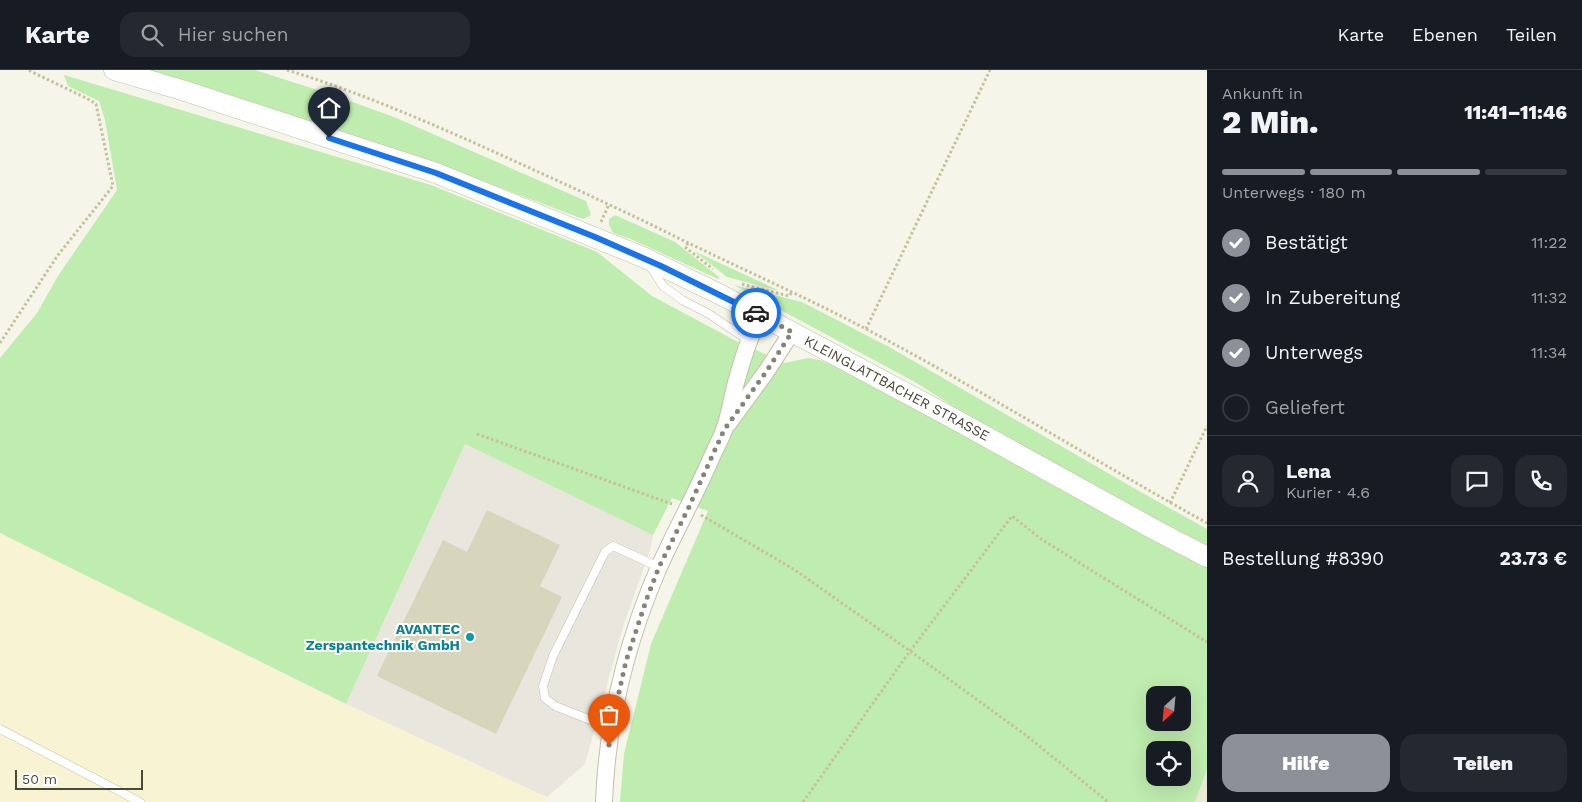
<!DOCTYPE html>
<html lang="de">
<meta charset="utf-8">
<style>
:root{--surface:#171b24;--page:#242831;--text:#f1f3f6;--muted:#9ea1a6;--line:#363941;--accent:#8c9099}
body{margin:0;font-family:"Work Sans",sans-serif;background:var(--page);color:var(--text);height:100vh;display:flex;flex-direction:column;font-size:19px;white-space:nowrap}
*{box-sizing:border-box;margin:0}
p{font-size:16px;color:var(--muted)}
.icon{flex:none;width:28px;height:28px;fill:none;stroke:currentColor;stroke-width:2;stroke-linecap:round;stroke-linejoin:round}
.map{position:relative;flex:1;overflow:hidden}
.panel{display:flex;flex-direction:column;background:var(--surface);width:375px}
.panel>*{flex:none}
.needle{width:32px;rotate:206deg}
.controls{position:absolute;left:1146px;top:616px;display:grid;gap:10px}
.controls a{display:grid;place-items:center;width:45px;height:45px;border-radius:10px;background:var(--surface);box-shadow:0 5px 20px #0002;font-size:25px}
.scale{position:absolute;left:15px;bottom:12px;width:128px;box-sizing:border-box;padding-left:5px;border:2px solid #4a4836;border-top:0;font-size:14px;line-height:18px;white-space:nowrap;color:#4a4836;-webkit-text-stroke:4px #fff;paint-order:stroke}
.pin{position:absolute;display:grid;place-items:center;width:42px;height:42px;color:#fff;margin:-51px -21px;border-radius:50% 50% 50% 0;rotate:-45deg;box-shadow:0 0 5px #0007}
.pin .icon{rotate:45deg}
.courier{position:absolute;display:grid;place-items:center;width:50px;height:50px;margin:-25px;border:4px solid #1a73e8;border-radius:50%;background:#fff;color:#222;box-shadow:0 1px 6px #0007}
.headline em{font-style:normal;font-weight:800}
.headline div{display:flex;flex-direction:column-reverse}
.headline{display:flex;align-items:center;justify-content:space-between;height:85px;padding:0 15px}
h1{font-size:32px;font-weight:800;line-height:38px}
.bar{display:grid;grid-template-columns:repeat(4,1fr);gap:8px 5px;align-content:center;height:60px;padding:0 15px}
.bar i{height:6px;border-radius:4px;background:var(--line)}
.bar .current{background:var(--accent)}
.bar p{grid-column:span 4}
.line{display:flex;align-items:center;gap:12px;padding:0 15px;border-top:1px solid var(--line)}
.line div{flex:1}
.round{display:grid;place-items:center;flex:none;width:52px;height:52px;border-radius:15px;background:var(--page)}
ol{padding:0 15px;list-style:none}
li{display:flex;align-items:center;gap:15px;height:55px}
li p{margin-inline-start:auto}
li .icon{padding:5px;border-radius:50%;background:var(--accent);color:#fff;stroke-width:4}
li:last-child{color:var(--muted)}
li i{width:28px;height:28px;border:2px solid var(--line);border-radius:50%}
.action{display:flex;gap:10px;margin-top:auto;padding:10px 15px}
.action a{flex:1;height:58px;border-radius:15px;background:var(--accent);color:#fff;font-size:20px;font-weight:800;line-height:58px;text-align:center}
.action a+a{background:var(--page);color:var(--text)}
header{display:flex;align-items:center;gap:30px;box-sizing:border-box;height:70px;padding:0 25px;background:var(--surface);border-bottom:1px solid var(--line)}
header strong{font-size:24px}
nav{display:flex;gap:28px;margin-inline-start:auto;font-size:18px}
.search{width:350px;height:45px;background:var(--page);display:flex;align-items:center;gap:12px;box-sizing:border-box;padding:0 18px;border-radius:15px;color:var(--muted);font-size:19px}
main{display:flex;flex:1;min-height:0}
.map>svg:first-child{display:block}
</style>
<header>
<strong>Karte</strong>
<div class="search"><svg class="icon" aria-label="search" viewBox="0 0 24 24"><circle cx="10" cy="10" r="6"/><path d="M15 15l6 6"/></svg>Hier suchen</div>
<nav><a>Karte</a><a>Ebenen</a><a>Teilen</a></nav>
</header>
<main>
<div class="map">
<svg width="1207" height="732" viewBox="0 0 1207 732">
<rect width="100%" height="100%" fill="#f5f5e9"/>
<path fill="#eae9d6" d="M 1207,699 L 1207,732 L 1195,732 Z"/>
<path fill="#f8f3d3" d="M 0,463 L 346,634 L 547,727 L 545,732 L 0,732 Z"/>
<path fill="#e8e6dd" d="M 465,374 L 653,465 L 650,481 L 624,553 L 585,694 L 547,727 L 346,634 Z"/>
<path fill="#bfecaf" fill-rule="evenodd" d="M 143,0 L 255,0 L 333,25 L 394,47 L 586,131 L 591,145 L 583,149 L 453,100 Z
M 64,5 L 431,115 L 597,182 L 652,226 L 736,271 L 785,293 L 808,288 L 820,290 L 834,296 L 1207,496 L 1207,699 L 1195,732 L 620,732 L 624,684 L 651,574 L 708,441 L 672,428 L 653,465 L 465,374 L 346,634 L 0,463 L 0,288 L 37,243 L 58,206 L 117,120 L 105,50 L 99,31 L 68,16 ZM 1155,625 L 1182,625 L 1182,652 L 1155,652 ZM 1155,680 L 1182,680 L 1182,708 L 1155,708 Z
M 615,145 L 675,172 L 719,207 L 718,209 L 631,169 L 613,163 L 609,155 L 609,149 Z
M 694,181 L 780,221 L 727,207 Z
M 734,215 L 802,232 L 891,278 L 1139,421 L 1207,459 L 1207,477 L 998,365 L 915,312 Z"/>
<path fill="#d8d5bd" d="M 487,440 L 560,475 L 540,516 L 562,527 L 496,664 L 377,606 L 443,470 L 467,482 Z"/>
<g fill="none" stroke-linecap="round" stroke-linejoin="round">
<defs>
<path id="service" d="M 650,196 L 663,216 L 682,230 L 709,244 L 748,270
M 611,658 L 555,636 L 545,628 L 543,616 L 553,586 L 605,482 L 613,476 L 659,497
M 0,659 L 140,732"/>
<path id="minor" d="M 728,354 L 766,302 L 792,262
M 604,732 C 607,652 627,571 659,497 C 675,462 694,427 710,391 C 714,381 720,371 724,360 C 730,344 732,326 737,309 C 743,287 750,266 760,245"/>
<path id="tertiary" d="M 114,0 L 185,21 L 436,103 L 645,188 L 719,224 L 792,262 L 947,345 L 1157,461 L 1207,487"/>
</defs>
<use href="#service" stroke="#c2c1aa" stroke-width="9"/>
<use href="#minor" stroke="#c2c1aa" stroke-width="18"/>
<use href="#tertiary" stroke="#c2c1aa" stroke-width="21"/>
<path stroke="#c5c29b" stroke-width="3" stroke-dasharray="2.5 2.5" stroke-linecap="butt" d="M 287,0 C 356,21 423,50 488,79 C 543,104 598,129 652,155 C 723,191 796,222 866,259 C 982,320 1093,390 1207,453
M 601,152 L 609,134
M 688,173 L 685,177 L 713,199
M 742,214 L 789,226 L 792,222
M 866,259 L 990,0
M 0,273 L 58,185 L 113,116 L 96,34 L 90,30 L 28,0
M 477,364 L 672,434
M 1170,433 L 1207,356
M 701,445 L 795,500 L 910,581 L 1027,666 L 1108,732
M 803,732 L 910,581 L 1012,446 L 1041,469 L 1207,572"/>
<use href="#service" stroke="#fff" stroke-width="8"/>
<use href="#minor" stroke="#fff" stroke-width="16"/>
<use href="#tertiary" stroke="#fff" stroke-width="20"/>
</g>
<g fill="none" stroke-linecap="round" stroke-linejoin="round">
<path stroke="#868575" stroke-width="5" stroke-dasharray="0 9" d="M 609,675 L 611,658 L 626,591 L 647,528 L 659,497 L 688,439 L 724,360 L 766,302 L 792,262 L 756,243"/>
<path stroke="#1a73e8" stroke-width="6" d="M 329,68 L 436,103 L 595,167 L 661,196 L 756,243"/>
</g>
<circle fill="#0f9aa8" stroke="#fff" stroke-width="2" cx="470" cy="567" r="5"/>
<g text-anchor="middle" stroke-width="4" stroke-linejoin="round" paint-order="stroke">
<g font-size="14" fill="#4a4836" stroke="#fff">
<text transform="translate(897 318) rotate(28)" y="5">KLEINGLATTBACHER STRASSE</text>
</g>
<g font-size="14" font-weight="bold" fill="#0d838f" stroke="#fff" text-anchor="end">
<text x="460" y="564">AVANTEC<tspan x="460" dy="16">Zerspantechnik GmbH</tspan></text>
</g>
</g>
</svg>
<div class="controls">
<a><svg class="needle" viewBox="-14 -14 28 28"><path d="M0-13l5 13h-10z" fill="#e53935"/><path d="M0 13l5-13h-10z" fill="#9ea1a6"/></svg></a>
<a><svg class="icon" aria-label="locate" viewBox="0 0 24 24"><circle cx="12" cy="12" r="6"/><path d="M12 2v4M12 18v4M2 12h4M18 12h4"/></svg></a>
</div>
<div class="scale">50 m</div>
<div class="pin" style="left:609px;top:675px;background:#ea580c"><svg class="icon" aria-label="bag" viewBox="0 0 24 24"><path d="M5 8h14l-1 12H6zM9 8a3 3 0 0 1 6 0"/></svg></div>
<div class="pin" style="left:329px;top:68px;background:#1f2937"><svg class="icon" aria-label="home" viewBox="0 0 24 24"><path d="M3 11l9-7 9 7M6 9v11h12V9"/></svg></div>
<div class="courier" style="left:756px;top:243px"><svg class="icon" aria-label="car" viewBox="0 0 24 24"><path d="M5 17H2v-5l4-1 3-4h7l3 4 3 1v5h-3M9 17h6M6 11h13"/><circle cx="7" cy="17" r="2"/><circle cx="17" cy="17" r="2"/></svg></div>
</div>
<section class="panel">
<div class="headline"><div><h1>2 Min.</h1><p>Ankunft in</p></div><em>11:41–11:46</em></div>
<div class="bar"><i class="current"></i><i class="current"></i><i class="current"></i><i></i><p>Unterwegs · 180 m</p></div>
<ol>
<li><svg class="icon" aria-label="check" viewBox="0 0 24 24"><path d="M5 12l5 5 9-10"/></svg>Bestätigt<p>11:22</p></li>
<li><svg class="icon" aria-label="check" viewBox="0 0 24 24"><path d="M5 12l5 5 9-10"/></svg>In Zubereitung<p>11:32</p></li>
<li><svg class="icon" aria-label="check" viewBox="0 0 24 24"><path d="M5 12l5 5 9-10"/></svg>Unterwegs<p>11:34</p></li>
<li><i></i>Geliefert</li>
</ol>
<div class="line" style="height:90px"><a class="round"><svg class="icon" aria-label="person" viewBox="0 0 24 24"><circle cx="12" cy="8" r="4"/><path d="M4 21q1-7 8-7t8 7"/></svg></a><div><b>Lena</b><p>Kurier · 4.6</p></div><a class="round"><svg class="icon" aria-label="chat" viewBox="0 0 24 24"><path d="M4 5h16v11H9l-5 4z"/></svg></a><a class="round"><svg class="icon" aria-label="phone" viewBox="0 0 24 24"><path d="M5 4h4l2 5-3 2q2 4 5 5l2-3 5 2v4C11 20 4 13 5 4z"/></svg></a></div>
<div class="line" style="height:65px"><div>Bestellung #8390</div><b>23.73 €</b></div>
<div class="action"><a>Hilfe</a><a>Teilen</a></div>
</section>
</main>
